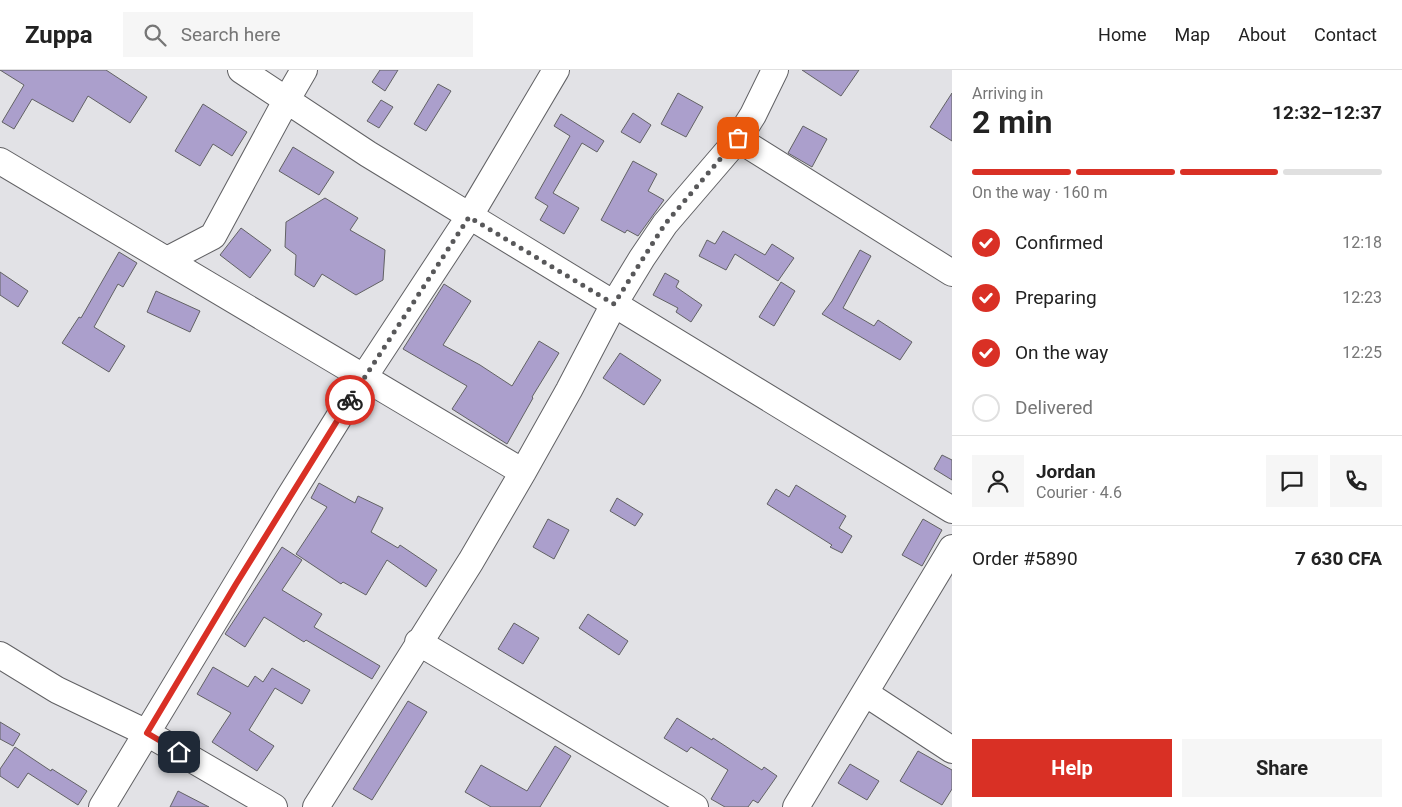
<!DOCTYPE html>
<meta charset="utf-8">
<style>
:root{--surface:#fff;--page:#f6f6f6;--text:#222;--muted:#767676;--line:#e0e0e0;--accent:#d93025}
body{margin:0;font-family:Roboto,sans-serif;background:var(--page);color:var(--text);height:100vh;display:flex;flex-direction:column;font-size:19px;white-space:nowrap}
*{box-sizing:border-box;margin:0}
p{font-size:16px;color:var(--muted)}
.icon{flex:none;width:28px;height:28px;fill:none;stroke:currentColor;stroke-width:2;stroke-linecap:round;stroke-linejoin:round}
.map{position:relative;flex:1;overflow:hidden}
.details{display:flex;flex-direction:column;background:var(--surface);width:450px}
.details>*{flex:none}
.pin{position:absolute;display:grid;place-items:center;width:42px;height:42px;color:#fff;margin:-21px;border-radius:10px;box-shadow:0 2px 8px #0006}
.courier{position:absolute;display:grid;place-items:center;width:50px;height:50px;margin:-25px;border:4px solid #d93025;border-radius:50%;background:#fff;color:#222;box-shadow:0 1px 6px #0007}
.overview em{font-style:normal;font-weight:700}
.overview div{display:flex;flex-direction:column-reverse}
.overview{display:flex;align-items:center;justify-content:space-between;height:85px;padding:0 20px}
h1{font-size:32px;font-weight:700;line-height:38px}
.bar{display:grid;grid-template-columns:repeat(4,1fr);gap:8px 5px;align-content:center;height:60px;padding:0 20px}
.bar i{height:6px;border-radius:4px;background:var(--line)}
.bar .selected{background:var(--accent)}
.bar p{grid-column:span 4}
.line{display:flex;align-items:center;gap:12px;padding:0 20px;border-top:1px solid var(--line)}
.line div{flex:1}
.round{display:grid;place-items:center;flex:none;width:52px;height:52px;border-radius:0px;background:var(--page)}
ol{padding:0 20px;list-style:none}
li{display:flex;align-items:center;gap:15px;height:55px}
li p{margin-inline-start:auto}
li .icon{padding:5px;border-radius:50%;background:var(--accent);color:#fff;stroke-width:4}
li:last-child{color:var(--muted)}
li i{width:28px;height:28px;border:2px solid var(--line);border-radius:50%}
.button{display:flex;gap:10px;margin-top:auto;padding:10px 20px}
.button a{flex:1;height:58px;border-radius:0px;background:var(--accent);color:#fff;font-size:20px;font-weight:700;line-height:58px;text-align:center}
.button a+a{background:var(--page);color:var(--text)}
header{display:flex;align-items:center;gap:30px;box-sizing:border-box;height:70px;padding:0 25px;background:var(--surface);border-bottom:1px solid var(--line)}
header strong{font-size:24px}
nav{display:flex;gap:28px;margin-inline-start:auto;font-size:18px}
.search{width:350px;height:45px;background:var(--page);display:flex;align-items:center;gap:12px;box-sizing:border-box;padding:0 18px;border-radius:0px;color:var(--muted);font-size:19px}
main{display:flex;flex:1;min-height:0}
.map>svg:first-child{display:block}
</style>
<header>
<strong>Zuppa</strong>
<div class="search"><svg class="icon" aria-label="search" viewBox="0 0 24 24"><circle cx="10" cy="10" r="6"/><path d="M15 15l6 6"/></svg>Search here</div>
<nav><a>Home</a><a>Map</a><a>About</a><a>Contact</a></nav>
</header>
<main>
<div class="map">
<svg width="952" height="737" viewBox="0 0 952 737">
<rect width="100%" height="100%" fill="#e2e2e6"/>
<path fill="#ab9fcc" stroke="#626264" d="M 0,0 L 106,0 L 147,27 L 130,53 L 88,26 L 73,52 L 32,29 L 14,59 L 2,52 L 24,15 Z
M 380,0 L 398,0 L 385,21 L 372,12 Z
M 802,0 L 859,0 L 841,26 Z
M 438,14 L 451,21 L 426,61 L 414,54 Z
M 678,23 L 703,37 L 686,67 L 661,54 Z
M 952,23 L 952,71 L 930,57 Z
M 381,30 L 393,37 L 379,58 L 367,51 Z
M 203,34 L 247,62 L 232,86 L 213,74 L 200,96 L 175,81 Z
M 633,43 L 651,55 L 640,73 L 621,62 Z
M 561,44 L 604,71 L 597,82 L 582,73 L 553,123 L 579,138 L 564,164 L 540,150 L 548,136 L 535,128 L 570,66 L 554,56 Z
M 803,56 L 827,69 L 812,97 L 788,83 Z
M 293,77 L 334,102 L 319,125 L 279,101 Z
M 633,91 L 657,104 L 648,121 L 664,130 L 638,166 L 627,160 L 625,163 L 601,150 Z
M 325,128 L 358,148 L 350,160 L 385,180 L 383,210 L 356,225 L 322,204 L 314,217 L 295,205 L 296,185 L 285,177 L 286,152 Z
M 241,158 L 271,180 L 250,208 L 220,185 Z
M 723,161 L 765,185 L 772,174 L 794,188 L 778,211 L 735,184 L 726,200 L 699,186 L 707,170 L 715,174 Z
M 860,180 L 871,186 L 843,238 L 874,256 L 878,250 L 912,272 L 900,290 L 822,244 L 832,231 Z
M 119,182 L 137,193 L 123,217 L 118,214 L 94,257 L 125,276 L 109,302 L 62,273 L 79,247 L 81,248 Z
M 0,202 L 28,221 L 18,237 L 0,225 Z
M 665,203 L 679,211 L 676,217 L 702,235 L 691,252 L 676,242 L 678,238 L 653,225 Z
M 781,212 L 795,221 L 774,256 L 759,247 Z
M 444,214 L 471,231 L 443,275 L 480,295 L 512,316 L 539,271 L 559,283 L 532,327 L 533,328 L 507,374 L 452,339 L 467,316 L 403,279 Z
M 156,221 L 200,241 L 190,262 L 147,242 Z
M 620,283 L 661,310 L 644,335 L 603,308 Z
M 942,385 L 952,390 L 952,410 L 934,399 Z
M 319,413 L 355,433 L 358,426 L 383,438 L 371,462 L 398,478 L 400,475 L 437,500 L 426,517 L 387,490 L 366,525 L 343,512 L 341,514 L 296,484 L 327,437 L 311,428 Z
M 796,415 L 846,446 L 839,458 L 852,466 L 842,483 L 830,477 L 832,475 L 767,434 L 776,419 L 789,427 Z
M 617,428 L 643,444 L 635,456 L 610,441 Z
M 548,449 L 569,460 L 554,489 L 533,477 Z
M 923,449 L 942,460 L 922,496 L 902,485 Z
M 282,477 L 302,490 L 282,520 L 322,544 L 314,557 L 380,596 L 372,609 L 306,570 L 304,572 L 264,547 L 245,577 L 225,564 Z
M 588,544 L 628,571 L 619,585 L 579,558 Z
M 514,553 L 539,568 L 523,594 L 498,579 Z
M 213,597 L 248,617 L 255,606 L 263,612 L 272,598 L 310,620 L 302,634 L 275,618 L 249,660 L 274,676 L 257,701 L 212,672 L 231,643 L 197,624 Z
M 408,631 L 427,642 L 372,730 L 353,719 Z
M 677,648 L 712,670 L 713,668 L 762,700 L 764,697 L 777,706 L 758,733 L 753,730 L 748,737 L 725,737 L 711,729 L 728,700 L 691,677 L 687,682 L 664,668 Z
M 0,652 L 20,664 L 13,676 L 0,669 Z
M 555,676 L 571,686 L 540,737 L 491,737 L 465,722 L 481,695 L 527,721 Z
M 15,677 L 51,701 L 52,699 L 87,721 L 78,735 L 28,703 L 18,718 L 0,706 L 0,699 Z
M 918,681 L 952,700 L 952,719 L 942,735 L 900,711 Z
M 850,694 L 879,711 L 867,730 L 838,713 Z
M 178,721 L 209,737 L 170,737 Z"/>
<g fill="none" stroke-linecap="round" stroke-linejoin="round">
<defs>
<path id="minor" d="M 241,0 L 368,84 L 952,440
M 738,69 L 952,203
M 0,91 L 523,402
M 167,190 L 213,166 L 286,31 L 304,0
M 418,572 L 695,737
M 0,585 L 57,620 L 147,663 L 274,737
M 865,623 L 952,680
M 102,737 L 288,429 L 364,307 L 469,147 L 556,0
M 316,737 L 471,491 L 523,402 L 569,320 L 614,234 L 642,188 L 665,154 L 738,69 L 753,45 L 775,0
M 796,737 L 952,478"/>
</defs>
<use href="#minor" stroke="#616164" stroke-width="28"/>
<use href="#minor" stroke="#fff" stroke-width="26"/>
</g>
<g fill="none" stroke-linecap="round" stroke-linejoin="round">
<path stroke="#58585a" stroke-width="5" stroke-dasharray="0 9" d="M 350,330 L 469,147 L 614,234 L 665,154 L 738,68"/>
<path stroke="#d93025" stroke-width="6" d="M 179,682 L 147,663 L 236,514 L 350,330"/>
</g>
</svg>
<div class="pin" style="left:738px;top:68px;background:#ea580c"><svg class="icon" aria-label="bag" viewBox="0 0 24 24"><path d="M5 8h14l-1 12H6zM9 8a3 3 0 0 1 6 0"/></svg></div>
<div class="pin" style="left:179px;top:682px;background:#1f2937"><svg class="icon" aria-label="home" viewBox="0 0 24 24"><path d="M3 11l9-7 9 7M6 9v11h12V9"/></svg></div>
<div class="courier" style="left:350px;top:330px"><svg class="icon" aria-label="bike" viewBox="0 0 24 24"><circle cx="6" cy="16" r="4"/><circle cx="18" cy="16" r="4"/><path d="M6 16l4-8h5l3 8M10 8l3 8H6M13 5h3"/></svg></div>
</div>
<section class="details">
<div class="overview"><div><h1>2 min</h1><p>Arriving in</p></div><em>12:32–12:37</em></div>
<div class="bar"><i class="selected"></i><i class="selected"></i><i class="selected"></i><i></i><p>On the way · 160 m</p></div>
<ol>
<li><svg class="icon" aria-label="check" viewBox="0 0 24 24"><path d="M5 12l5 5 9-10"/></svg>Confirmed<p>12:18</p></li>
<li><svg class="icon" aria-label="check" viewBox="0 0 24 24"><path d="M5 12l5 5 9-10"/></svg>Preparing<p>12:23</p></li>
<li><svg class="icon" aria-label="check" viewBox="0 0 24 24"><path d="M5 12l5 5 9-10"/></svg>On the way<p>12:25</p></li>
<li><i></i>Delivered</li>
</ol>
<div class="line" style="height:90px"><a class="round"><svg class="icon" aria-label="person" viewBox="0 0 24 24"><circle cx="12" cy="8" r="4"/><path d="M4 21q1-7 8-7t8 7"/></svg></a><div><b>Jordan</b><p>Courier · 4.6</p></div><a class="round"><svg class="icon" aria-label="chat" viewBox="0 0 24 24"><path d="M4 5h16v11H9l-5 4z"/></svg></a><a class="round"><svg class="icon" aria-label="phone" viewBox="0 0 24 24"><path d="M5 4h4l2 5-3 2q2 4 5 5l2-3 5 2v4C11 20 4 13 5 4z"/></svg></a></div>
<div class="line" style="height:65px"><div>Order #5890</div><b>7 630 CFA</b></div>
<div class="button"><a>Help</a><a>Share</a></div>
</section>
</main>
